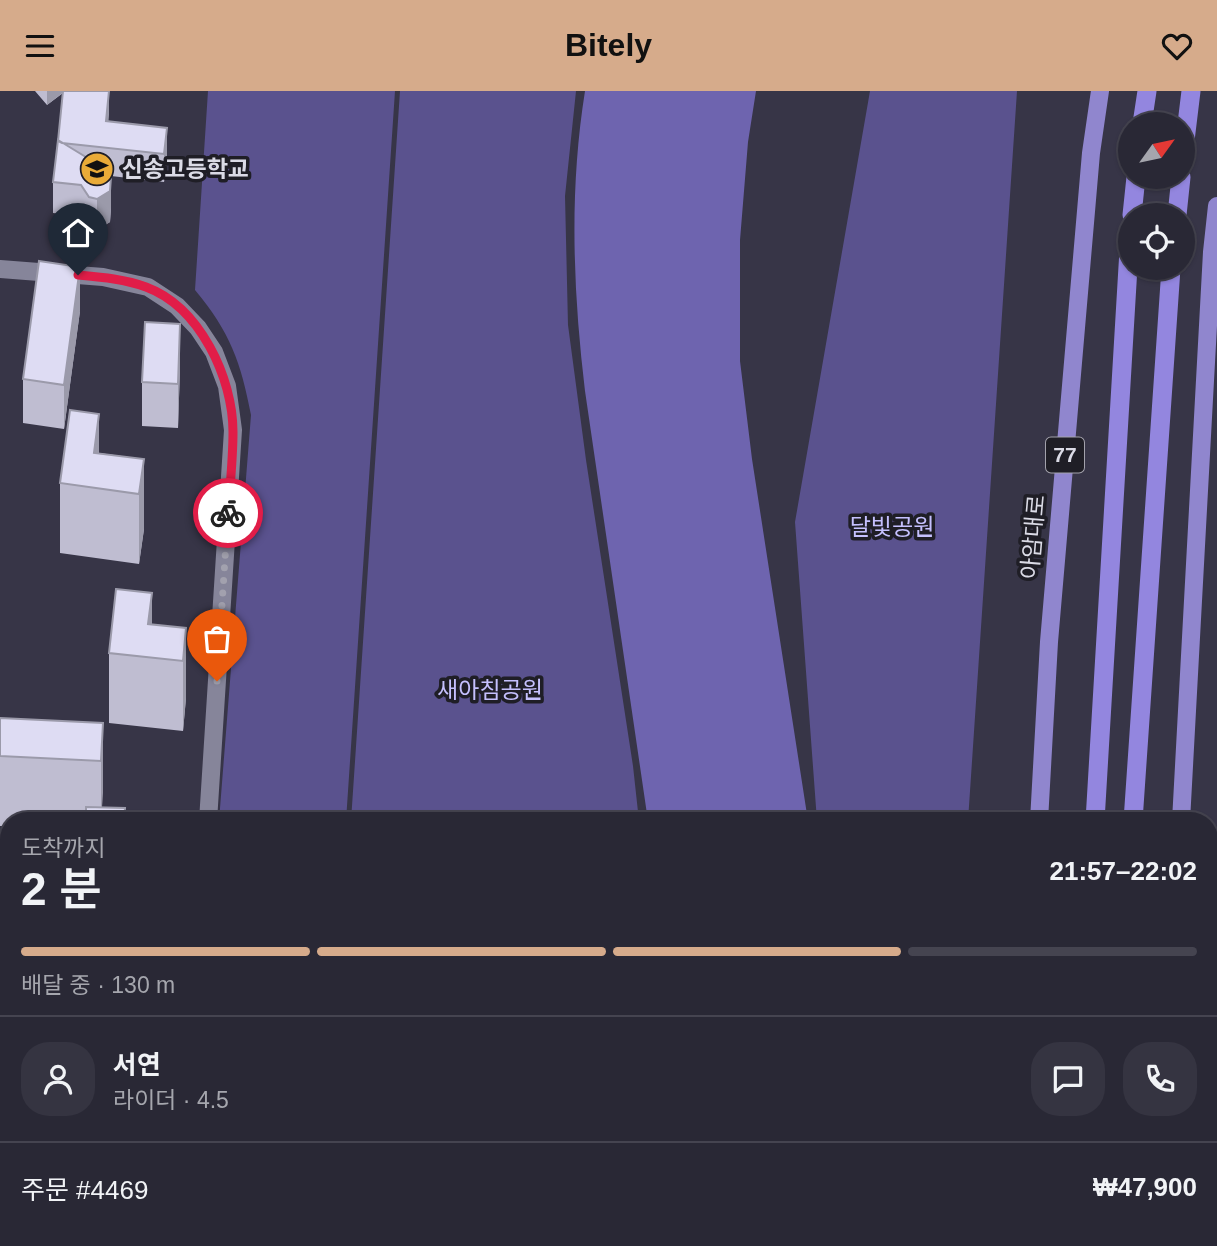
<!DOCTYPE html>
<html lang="ko">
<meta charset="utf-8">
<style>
:root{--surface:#292835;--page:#353441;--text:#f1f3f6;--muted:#a5a6ad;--line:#454450;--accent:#d6ab8b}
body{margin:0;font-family:Helvetica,"Noto Sans KR",sans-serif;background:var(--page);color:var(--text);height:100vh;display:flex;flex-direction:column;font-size:26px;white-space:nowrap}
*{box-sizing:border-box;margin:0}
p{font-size:23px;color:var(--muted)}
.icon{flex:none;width:38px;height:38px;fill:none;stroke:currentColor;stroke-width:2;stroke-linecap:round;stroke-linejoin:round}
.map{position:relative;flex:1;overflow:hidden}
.details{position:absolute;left:0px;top:721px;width:1218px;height:434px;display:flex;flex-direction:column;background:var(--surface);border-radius:28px 28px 0 0;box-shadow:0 2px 5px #0004,0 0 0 2px var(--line)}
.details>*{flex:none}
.needle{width:46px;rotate:57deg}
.buttons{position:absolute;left:1118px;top:21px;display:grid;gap:14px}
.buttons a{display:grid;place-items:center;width:77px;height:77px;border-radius:50%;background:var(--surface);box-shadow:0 2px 5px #0004,0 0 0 2px var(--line);font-size:35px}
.pin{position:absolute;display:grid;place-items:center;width:60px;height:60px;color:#fff;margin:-72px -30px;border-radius:50% 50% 50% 0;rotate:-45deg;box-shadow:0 0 7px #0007}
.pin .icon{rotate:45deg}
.courier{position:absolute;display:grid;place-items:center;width:70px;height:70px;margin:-35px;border:5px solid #e11d48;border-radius:50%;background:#fff;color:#222;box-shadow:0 2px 9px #0007}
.summary em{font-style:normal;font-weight:600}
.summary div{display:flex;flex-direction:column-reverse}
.summary{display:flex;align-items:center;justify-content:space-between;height:119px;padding:0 21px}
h1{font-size:46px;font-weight:600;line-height:52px}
.bar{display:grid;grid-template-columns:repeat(4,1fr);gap:10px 7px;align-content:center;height:84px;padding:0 21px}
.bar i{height:9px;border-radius:5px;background:var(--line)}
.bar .current{background:var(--accent)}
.bar p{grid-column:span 4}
.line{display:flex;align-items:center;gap:18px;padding:0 21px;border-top:2px solid var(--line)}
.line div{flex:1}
.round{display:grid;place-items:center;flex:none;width:74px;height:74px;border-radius:28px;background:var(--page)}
header{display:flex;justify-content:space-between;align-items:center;height:91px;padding:0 21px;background:var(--accent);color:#111;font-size:32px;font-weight:600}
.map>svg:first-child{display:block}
</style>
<header><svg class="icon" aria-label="menu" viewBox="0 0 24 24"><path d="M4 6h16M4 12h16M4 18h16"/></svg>Bitely<svg class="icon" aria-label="heart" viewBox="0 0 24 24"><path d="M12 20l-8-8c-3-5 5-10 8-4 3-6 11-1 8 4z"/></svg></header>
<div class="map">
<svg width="1217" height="1155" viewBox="0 0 1217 1155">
<rect width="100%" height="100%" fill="#373547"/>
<path fill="#5a528e" d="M 208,0 L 395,0 L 346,730 L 219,730 L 251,324 C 241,271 230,241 195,199 Z
M 400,0 L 576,0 L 565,105 L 568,234 L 586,369 L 633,675 L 639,730 L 351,730 Z
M 870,0 L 1017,0 L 968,730 L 817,730 L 795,431 Z
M 0,989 L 9,989 L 9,1093 L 0,1093 Z"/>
<path fill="#6e64af" d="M 585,0 L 756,0 L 748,51 L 740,149 L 740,270 L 752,368 L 808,730 L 648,730 L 585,300 C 573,200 569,100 585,0 Z
M 631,1146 L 717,1146 L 715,1155 L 630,1155 Z"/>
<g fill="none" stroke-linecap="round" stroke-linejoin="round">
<path stroke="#504e5f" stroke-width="19" stroke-dasharray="19 10" stroke-linecap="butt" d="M 1070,1155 L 1070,1146
M 1104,1155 L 1105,1146"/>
<path stroke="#86859a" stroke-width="18" d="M 0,178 L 103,186 L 148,196 L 177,215 L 198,237 L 214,261 L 227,295 L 233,339 L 208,730
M 0,972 L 9,973"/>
<path stroke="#86859a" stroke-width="18" d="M 33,1146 L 109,1155"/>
<path stroke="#9086ce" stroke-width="18" d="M 1039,730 L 1049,551 L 1091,62 L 1100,0
M 1181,730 L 1212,161 L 1217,115
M 0,1140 L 9,1140
M 212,1146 L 322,1149 L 400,1155
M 1163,1146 L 1167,1155
M 991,1155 L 996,1146
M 1018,1155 L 1018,1146"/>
<path stroke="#9386df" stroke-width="19" d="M 1142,33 L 1147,0
M 1183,66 L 1191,0
M 1132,124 L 1136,86
M 1177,124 L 1181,86
M 1095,730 L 1130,142
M 1133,730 L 1171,177"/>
</g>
<path fill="#bfbdd1" d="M 35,0 L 109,0 L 108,31 L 167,65 L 164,91 L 111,85 L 111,117 L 110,131 L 97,139 L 89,138 L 81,125 L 53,122 L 53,91 L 63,2 L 47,14 Z
M 80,220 L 64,338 L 23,332 L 23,288 Z
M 180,277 L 178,337 L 142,335 L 142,291 Z
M 99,362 L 144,368 L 144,438 L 139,473 L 60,462 L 60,392 Z
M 152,533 L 186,537 L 186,607 L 183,640 L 109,632 L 109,562 Z
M 0,627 L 103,632 L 102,717 L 125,730 L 9,730 L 9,735 L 0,735 Z
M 0,821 L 9,821 L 9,923 L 0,922 Z"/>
<path fill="#9b9aaa" d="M 47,0 L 65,0 L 47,14 Z
M 109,0 L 109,24 L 106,58 L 106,30 Z
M 167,37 L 167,65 L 164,91 L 164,63 Z
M 111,86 L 111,117 L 110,131 L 97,139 L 97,108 Z
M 80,176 L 80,220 L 64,338 L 64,294 Z
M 180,233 L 180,277 L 178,337 L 178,293 Z
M 99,323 L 99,393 L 94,362 Z
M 144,368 L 144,438 L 139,473 L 139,403 Z
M 152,502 L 152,567 L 148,533 Z
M 186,537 L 186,607 L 183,640 L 183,570 Z
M 103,632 L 103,702 L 101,730 L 101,670 Z"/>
<path fill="#dedcf3" stroke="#9b9aaa" stroke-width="2" d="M 63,0 L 109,0 L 106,30 L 167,37 L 164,63 L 62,52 L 58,50 Z
M 58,49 L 107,79 L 111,86 L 110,100 L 97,108 L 89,106 L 81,94 L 53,91 Z
M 39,170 L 80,176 L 64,294 L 23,288 Z
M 145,231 L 180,233 L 178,293 L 142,291 Z
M 70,319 L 99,323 L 94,362 L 144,368 L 139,403 L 60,392 Z
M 116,498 L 152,502 L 148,533 L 186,537 L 183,570 L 109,562 Z
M 0,627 L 103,632 L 101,670 L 0,665 Z
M 86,716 L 125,717 L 124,730 L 86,730 Z
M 0,821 L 9,821 L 9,853 L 0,852 Z"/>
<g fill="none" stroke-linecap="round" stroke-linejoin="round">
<path stroke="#a2a1ae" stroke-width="7" stroke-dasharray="0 12.6" d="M 217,590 L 228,422"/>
<path stroke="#e11d48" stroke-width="9" d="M 78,184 C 100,186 125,188 146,196 C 200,216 233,287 233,341 C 233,368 230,395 228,422"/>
</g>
<defs>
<symbol id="school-disc" viewBox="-11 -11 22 22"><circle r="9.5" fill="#e9ab38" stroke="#1f1e26"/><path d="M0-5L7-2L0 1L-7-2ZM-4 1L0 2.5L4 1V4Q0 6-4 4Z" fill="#111"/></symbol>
</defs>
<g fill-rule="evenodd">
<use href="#school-disc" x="78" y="59" width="38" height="38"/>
</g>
<g text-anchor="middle" stroke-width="7" stroke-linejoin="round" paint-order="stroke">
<rect fill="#1f1e26" stroke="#a3a2ac" stroke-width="2" x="1046" y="346.5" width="38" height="35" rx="5"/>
<g font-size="21" font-weight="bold" fill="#dbdbe6">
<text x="1065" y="371">77</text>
</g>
<g font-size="23" font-weight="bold" fill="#dbdbe6" stroke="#1f1e26" text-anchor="start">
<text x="122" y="86">신송고등학교</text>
</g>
<g font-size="23" fill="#c5c0fe" stroke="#1f1e26">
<text x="892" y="444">달빛공원</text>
<text x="490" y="607">새아침공원</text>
</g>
<g font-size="23" fill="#dbdbe6" stroke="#1f1e26">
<text transform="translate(1033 446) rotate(-85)" y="8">아암대로</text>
</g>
</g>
</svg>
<div class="buttons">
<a><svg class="needle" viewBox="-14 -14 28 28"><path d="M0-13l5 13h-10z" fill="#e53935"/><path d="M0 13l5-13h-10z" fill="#a5a6ad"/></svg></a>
<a><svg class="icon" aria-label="locate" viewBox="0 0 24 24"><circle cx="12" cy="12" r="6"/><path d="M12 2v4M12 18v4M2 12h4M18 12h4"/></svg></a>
</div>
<div class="pin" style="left:217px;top:590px;background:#ea580c"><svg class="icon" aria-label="bag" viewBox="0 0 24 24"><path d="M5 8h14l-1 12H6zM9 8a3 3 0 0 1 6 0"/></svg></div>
<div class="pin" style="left:78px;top:184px;background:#1f2937"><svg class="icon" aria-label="home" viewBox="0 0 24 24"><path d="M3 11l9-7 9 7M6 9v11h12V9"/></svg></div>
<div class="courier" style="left:228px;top:422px"><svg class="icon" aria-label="bike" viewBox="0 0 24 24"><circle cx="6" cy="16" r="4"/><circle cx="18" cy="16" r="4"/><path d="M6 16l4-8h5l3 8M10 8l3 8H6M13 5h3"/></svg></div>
<section class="details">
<div class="summary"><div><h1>2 분</h1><p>도착까지</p></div><em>21:57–22:02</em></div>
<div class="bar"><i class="current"></i><i class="current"></i><i class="current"></i><i></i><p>배달 중 · 130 m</p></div>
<div class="line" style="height:126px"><a class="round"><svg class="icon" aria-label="person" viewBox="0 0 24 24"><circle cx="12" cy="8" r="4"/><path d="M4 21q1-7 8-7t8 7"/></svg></a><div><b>서연</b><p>라이더 · 4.5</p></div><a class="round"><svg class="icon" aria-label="chat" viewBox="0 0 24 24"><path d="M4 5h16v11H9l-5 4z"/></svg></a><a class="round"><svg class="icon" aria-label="phone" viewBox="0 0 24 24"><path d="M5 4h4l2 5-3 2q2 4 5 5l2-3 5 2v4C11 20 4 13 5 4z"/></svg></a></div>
<div class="line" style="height:91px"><div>주문 #4469</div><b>₩47,900</b></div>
</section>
</div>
